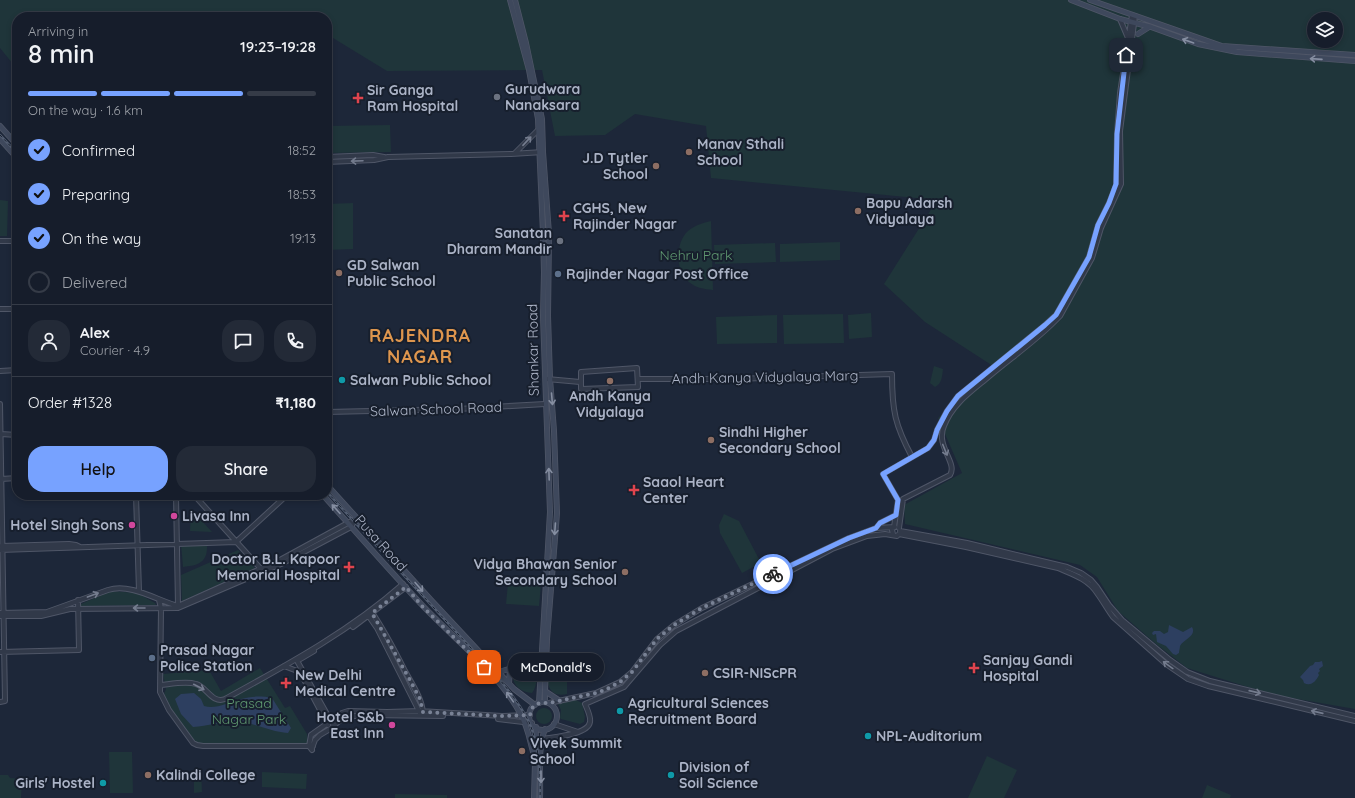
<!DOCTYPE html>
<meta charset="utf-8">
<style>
:root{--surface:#161d2b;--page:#232a37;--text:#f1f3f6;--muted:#9ea2a9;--line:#353b47;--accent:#77a2ff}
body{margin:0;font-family:Quicksand,sans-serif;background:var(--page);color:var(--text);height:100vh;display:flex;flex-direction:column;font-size:15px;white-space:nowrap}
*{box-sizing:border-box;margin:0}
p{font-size:13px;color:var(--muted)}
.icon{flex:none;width:22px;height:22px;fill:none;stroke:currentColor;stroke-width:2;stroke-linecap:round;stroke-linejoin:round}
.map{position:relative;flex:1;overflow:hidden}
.drawer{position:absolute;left:12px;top:12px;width:320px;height:488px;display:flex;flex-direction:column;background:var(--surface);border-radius:16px;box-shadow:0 2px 6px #0003,0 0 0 1px var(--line)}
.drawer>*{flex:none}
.controls{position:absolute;left:1307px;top:12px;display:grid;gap:8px}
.controls a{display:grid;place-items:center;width:36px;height:36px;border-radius:50%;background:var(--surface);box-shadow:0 2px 6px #0003,0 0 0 1px var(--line);font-size:20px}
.pin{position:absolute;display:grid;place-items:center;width:34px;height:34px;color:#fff;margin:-17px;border-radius:8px;box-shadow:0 2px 6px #0006}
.courier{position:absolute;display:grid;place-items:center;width:40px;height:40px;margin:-20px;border:3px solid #77a2ff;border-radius:50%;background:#fff;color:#222;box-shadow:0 1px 5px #0007}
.bubble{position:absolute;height:28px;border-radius:14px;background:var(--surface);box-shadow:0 2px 6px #0003,0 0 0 1px var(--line);font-size:13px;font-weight:600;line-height:28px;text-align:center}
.overview em{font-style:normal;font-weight:600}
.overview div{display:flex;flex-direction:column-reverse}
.overview{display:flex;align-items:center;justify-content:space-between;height:68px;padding:0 16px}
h1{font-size:26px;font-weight:600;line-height:30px}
.bar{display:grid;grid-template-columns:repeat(4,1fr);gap:6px 4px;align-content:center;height:48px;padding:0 16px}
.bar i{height:5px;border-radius:3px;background:var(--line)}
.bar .current{background:var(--accent)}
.bar p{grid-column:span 4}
.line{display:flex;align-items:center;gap:10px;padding:0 16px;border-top:1px solid var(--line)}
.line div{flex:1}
.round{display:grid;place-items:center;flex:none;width:42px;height:42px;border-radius:16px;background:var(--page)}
ol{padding:0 16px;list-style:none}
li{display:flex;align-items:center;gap:12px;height:44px}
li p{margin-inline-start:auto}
li .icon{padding:4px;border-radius:50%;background:var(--accent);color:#111;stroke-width:4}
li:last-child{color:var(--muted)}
li i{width:22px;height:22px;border:2px solid var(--line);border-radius:50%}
.button{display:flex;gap:8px;margin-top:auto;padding:8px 16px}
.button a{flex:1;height:46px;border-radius:16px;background:var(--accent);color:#111;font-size:16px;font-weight:600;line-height:46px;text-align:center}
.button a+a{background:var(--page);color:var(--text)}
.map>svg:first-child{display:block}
</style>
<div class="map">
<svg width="1355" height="798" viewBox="0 0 1355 798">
<rect width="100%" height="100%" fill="#1d2739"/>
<path fill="#1f353a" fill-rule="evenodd" d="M 0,0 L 1355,0 L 1355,709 L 1274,695 L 1187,668 L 1156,644 L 1118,611 L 1097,577 L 1080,565 L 905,524 L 904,505 L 962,473 L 938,418 L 993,366 L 925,322 L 884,284 L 937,200 L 711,178 L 706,126 L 635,114 L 605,135 L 555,136 L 542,70 L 387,71 L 333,38 L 327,40 L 327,17 L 17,17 L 17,69 L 0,48 ZM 1314,19 L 1336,19 L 1336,41 L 1314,41 Z
M 390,125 L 391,152 L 327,153 L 327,126 Z
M 0,200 L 8,201 L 7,236 L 0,236 Z
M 353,203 L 353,249 L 327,250 L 327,204 Z
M 711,221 L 713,290 C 704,289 696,288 689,282 C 675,271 675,243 688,231 C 695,225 703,223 711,221 Z
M 840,242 L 840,260 L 780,262 L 780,244 Z
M 775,243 L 776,262 L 715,264 L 714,245 Z
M 871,313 L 872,337 L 849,339 L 848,315 Z
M 843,314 L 844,343 L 784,344 L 783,315 Z
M 777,315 L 777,343 L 717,344 L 716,317 Z
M 934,366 L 943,369 C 942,377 942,383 935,387 L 930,383 Z
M 191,509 L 212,532 L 190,531 Z
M 724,514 L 739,521 L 761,563 L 742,573 L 720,533 L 719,525 Z
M 181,544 L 207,545 C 207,548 207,552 206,555 C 203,565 191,566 183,567 Z
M 238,550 L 255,568 L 182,601 L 181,575 Z
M 508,583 L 541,585 L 539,606 L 506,604 Z
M 111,591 L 137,593 L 155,603 L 156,605 L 81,606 L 81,604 Z
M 554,657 L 561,661 L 567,674 L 567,694 C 543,699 547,673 548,659 Z
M 260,668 L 285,708 L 290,706 L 307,734 L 308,745 L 195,743 L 174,716 L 164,694 L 166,689 L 163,674 L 209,670 L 221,691 Z
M 528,668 L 534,669 C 538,675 537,687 532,693 C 521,693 511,684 513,673 Z
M 574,699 L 582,703 L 585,717 L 584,722 L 580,724 L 561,719 L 560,718 L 561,710 L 557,702 Z
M536 716a8 8 0 1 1 16 0a8 8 0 1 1-16 0Z
M 109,752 L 132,752 L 133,793 L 110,793 Z
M 987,756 L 1017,770 L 1004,798 L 968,798 Z
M 195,771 L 201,771 L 202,792 L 194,793 L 194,774 Z
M 262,772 L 307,774 L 306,789 L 262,787 Z
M 0,775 L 8,775 L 10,778 L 22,779 L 21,798 L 0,798 Z
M 1207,785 L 1231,795 L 1230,798 L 1202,798 Z
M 395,794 L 447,795 L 447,798 L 395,798 Z"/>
<path fill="#2d3f60" d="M 1169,625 L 1183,632 L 1192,627 C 1197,636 1184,639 1180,646 C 1180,647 1179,652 1179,653 L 1176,655 L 1173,654 L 1166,646 L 1157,642 L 1156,634 L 1153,635 L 1152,633 L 1154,631 L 1160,631 L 1164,634 L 1168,632 Z
M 1322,661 L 1323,666 L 1319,669 L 1320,671 L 1318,673 L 1319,675 C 1316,681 1311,687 1304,683 L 1303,680 L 1300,677 L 1310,666 L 1313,665 L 1315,662 L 1319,662 Z
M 194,693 L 201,699 L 204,706 C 216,710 228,702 241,699 C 251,696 262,696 272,698 L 291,728 L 288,733 C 272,732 257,724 241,722 C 225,721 209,726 193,727 L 181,714 L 175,699 L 181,694 Z"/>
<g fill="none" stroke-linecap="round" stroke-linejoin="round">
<defs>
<path id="tertiary" d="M 1120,19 L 1128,38
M 515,153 L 539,129
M 327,157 L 373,155 L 384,157
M 327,162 L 374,160 L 388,157 L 511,154 L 543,152
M 0,241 L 17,241
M 0,309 L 17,309
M 637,368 L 638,387 L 581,389 L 581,372 Z
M 0,371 L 17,370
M 547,379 L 580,382
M 638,379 L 734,379 L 892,374 C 892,411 895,425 912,457
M 0,404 L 5,701 L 0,702
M 327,412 L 458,409 L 545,404
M 1,434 L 17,435
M 1,479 L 17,478
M 136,495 L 139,591
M 176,495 L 178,606
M 194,495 L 261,569
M 876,528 L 880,523 L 896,515
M 899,528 L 903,499 L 950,475 C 958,463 935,446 944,426 C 952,405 969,393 986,379 C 1008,360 1033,343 1054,322 L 1060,316 L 1092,258 L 1101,228 L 1121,184 L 1120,131 L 1135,16
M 900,531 L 967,543 L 1067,567 L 1081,573 L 1091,580 L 1097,587 L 1109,605 L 1122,620 L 1170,660 L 1187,672 L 1210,681 L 1355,716
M 893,534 L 892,530 L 894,527 L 898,500 L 883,474 L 928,448 L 934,440 L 937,430 L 947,411 L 958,396 L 1045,325 L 1056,315 L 1089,257 L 1098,225 L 1109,203 L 1116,185 L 1117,134 L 1120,93 L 1132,15
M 1,546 L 69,544 L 76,545 L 80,547
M 0,550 L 236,542 L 287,495
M 159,600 L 161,608 L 160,692 L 169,710 L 193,743 L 197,745 L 203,746 L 313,746
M 371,611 C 384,630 395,651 405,671 C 412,684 422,698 423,713
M 0,613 L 47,612 L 108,590 C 131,583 156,600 178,606 L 280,560 L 357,518
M 368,615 L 377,628 L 420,713
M 0,616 L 41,616 L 70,609 L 178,608 L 281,564 L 351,527 L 356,518
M 353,627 L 406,587
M 0,652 L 79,650 L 78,600
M 296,659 L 332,723
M 297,661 L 314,651
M 284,666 L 300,672 L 328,725
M 161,685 C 171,684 186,681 196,684 C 207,687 212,704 225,699 C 287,665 350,631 403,584
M 549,703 L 596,693 L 620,682 L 632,672 L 657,639 L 674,625 L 702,608 L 849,538 L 876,528 L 895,527
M 498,719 L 532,723
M 554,724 L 578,732
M 542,739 C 553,737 588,735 590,722 C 591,716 587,709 585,704 L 624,687 L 660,645 L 676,631 L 832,549 L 867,536 L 885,534 L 897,536 L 899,534 L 966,547 L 1058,568 C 1072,574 1088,579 1097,593 C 1103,601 1107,609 1113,617 L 1166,664 L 1188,679 L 1208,686 L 1355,721
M 312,748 L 315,740 L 320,735 L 330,729 L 344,717 L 367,715 L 443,716
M 312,750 L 309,746 L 311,735 L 342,713 L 348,711 L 387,712 L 420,711 L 502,716 L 530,715"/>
<path id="secondary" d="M 510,0 L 529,70 L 538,119 L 543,233 L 544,272 L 543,316 L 550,512 L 539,703
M 515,0 L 526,43 L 542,119 L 543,152 L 549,234 L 548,316 L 550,379 L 554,431 L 557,513 L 547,639 L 545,691 L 545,702
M 1071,0 L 1120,19 L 1151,27 L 1198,44 L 1237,52 L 1355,61
M 1090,0 L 1222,46 L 1355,55
M 1138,34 L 1149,27
M 0,126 L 17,145
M 0,139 L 17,158
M 327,485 L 431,600 L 514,689 L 535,705
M 323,495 C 356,532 388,569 422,605 C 454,639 500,674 521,715 C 529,729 530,744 535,758
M 499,672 L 528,663 L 541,662
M 509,683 L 510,669
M 545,691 L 560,701
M529 716a14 14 0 1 1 28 0a14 14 0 1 1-28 0Z
M 534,798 L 536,727
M 540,798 C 541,776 537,750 545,729"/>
</defs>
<use href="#tertiary" stroke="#4f5667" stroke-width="6"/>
<use href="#secondary" stroke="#4f5667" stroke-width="6"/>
<use href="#tertiary" stroke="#313949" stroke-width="4"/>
<use href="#secondary" stroke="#3e485c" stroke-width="4.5"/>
<defs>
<path id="rail" d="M 0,135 L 17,153
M 327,492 L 494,673 C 507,688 520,704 529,722 C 539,745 541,773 540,798"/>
</defs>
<use href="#rail" stroke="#525d71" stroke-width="2.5"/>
<use href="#rail" stroke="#171f2d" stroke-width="1" stroke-dasharray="3" stroke-linecap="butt"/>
</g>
<defs><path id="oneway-shaft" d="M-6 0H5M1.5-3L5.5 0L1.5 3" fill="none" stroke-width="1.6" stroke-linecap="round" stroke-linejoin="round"/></defs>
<g stroke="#858ea1">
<use href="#oneway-shaft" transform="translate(1188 41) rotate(-161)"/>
<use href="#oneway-shaft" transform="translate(1316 59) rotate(-176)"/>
<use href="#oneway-shaft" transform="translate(552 399) rotate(85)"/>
<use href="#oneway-shaft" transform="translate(549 474) rotate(-92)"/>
<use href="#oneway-shaft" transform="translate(336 509) rotate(-132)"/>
<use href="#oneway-shaft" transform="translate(555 529) rotate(94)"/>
<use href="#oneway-shaft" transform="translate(419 587) rotate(49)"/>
<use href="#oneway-shaft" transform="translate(510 697) rotate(-125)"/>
<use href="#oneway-shaft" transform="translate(541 777) rotate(90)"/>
</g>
<g stroke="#747c8e">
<use href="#oneway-shaft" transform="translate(527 141) rotate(-47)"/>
<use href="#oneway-shaft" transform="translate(357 161) rotate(178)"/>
<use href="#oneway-shaft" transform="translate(945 450) rotate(68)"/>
<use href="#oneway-shaft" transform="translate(93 595) rotate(-20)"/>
<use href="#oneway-shaft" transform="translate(139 608) rotate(180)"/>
<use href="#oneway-shaft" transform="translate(1168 665) rotate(-144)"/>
<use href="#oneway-shaft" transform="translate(199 687) rotate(27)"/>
<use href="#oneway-shaft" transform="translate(1255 692) rotate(13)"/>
<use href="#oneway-shaft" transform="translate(1317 712) rotate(-167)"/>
</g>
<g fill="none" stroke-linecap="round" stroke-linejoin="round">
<path stroke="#798295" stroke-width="4" stroke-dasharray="0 7.2" d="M 484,667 L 422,606 L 406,587 L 372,613 L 410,680 L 420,699 L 423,712 L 502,716 L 530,715 L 532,708 L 539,703 L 549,703 L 596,693 L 605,690 L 620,682 L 632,672 L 657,639 L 674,625 L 702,608 L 773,574"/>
<path stroke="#77a2ff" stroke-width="5" d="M 773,574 L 849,538 L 876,528 L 880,523 L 896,515 L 898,500 L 883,474 L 928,448 L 934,440 L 937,430 L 947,411 L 958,396 L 1045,325 L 1056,315 L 1089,257 L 1098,225 L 1109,203 L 1116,184 L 1117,134 L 1126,55"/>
</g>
<g fill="#6b7280" stroke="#171f2d" stroke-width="1.5">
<circle cx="497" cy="97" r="4"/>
<circle cx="560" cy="241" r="4"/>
</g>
<g fill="#e0444e" stroke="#171f2d" stroke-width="1.5">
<path d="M356 92h4v4h4v4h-4v4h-4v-4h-4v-4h4z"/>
<path d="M562 210h4v4h4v4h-4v4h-4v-4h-4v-4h4z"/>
<path d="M632 484h4v4h4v4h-4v4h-4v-4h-4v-4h4z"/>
<path d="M347 561h4v4h4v4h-4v4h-4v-4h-4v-4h4z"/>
<path d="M972 662h4v4h4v4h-4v4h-4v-4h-4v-4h4z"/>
<path d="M284 677h4v4h4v4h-4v4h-4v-4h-4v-4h4z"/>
</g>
<g fill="#8d6e63" stroke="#171f2d" stroke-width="1.5">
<circle cx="689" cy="152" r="4"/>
<circle cx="656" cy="166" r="4"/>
<circle cx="858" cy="211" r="4"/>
<circle cx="339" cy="273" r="4"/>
<circle cx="610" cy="381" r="4"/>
<circle cx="711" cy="440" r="4"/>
<circle cx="625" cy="572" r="4"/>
<circle cx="705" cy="673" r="4"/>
<circle cx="522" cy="751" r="4"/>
<circle cx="148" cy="775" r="4"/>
</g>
<g fill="#5c6f8a" stroke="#171f2d" stroke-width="1.5">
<circle cx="558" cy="274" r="4"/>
<circle cx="152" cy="658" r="4"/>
</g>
<g fill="#0f9aa8" stroke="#171f2d" stroke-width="1.5">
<circle cx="342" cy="380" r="4"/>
<circle cx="620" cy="711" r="4"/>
<circle cx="868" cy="736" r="4"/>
<circle cx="671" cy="775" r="4"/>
<circle cx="103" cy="783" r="4"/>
</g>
<g fill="#d1479c" stroke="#171f2d" stroke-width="1.5">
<circle cx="174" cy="516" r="4"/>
<circle cx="132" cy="525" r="4"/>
<circle cx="392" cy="725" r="4"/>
</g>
<g text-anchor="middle" stroke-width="4" stroke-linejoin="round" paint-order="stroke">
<g font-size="14" font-weight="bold" fill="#abb3c6" stroke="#171f2d" text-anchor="start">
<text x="505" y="94">Gurudwara<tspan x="505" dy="16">Nanaksara</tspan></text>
<text x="367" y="95">Sir Ganga<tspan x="367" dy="16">Ram Hospital</tspan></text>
<text x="697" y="149">Manav Sthali<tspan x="697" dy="16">School</tspan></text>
<text x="648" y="163" text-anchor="end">J.D Tytler<tspan x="648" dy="16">School</tspan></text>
<text x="866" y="208">Bapu Adarsh<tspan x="866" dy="16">Vidyalaya</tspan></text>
<text x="573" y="213">CGHS, New<tspan x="573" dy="16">Rajinder Nagar</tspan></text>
<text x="552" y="238" text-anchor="end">Sanatan<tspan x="552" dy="16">Dharam Mandir</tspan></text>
<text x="347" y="270">GD Salwan<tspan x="347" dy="16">Public School</tspan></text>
<text x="566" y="279">Rajinder Nagar Post Office</text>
<text x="350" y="385">Salwan Public School</text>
<text x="610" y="401" text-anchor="middle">Andh Kanya<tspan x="610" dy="16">Vidyalaya</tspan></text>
<text x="719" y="437">Sindhi Higher<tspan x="719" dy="16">Secondary School</tspan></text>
<text x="643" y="487">Saaol Heart<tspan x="643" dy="16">Center</tspan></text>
<text x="182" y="521">Livasa Inn</text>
<text x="124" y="530" text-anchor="end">Hotel Singh Sons</text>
<text x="340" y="564" text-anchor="end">Doctor B.L. Kapoor<tspan x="340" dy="16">Memorial Hospital</tspan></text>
<text x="617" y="569" text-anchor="end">Vidya Bhawan Senior<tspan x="617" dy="16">Secondary School</tspan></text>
<text x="160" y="655">Prasad Nagar<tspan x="160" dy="16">Police Station</tspan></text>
<text x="983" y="665">Sanjay Gandi<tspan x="983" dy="16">Hospital</tspan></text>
<text x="713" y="678">CSIR-NIScPR</text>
<text x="295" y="680">New Delhi<tspan x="295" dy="16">Medical Centre</tspan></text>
<text x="628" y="708">Agricultural Sciences<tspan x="628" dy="16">Recruitment Board</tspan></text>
<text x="384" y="722" text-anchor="end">Hotel S&amp;b<tspan x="384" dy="16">East Inn</tspan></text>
<text x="876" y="741">NPL-Auditorium</text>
<text x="530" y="748">Vivek Summit<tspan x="530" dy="16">School</tspan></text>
<text x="679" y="772">Division of<tspan x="679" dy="16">Soil Science</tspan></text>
<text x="156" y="780">Kalindi College</text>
<text x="95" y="788" text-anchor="end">Girls' Hostel</text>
</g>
<g font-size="14" fill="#609971" stroke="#171f2d">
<text x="696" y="260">Nehru Park</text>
<text x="249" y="708">Prasad<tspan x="249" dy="16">Nagar Park</tspan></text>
</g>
<g font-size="14" fill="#abb3c6" stroke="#171f2d">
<text transform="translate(533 350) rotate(-91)" y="5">Shankar Road</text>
<text transform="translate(765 377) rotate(-1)" y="5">Andh Kanya Vidyalaya Marg</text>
<text transform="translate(436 409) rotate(-2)" y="5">Salwan School Road</text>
<text transform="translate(381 543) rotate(48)" y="5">Pusa Road</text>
</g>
<g font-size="18" font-weight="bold" letter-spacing="1" fill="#de964e" stroke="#171f2d">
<text x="420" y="342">RAJENDRA<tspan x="420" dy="21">NAGAR</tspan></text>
</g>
</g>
</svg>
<div class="controls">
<a><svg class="icon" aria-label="layers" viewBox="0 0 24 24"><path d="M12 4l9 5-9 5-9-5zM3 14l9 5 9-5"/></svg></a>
</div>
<div class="pin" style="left:484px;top:667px;background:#ea580c"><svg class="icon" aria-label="bag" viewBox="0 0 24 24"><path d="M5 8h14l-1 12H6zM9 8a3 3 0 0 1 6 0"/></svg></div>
<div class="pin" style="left:1126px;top:55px;background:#1f2937"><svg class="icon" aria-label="home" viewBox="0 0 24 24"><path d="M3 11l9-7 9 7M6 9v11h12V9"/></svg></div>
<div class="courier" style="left:773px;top:574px"><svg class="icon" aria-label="bike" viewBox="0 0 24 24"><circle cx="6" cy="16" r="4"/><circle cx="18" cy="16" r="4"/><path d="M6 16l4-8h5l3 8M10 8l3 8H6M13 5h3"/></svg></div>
<div class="bubble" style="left:508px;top:653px;width:96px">McDonald's</div>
<section class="drawer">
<div class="overview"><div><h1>8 min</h1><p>Arriving in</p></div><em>19:23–19:28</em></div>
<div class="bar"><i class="current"></i><i class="current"></i><i class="current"></i><i></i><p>On the way · 1.6 km</p></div>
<ol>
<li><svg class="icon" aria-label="check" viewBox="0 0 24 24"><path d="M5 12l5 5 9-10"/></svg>Confirmed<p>18:52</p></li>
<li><svg class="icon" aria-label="check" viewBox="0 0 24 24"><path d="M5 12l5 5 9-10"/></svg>Preparing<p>18:53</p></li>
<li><svg class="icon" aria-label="check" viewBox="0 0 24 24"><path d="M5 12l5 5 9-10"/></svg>On the way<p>19:13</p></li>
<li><i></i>Delivered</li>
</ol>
<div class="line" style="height:72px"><a class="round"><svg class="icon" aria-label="person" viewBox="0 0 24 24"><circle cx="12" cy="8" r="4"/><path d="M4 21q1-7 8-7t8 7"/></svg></a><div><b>Alex</b><p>Courier · 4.9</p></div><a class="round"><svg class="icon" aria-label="chat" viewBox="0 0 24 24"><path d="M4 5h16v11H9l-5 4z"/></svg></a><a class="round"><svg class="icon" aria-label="phone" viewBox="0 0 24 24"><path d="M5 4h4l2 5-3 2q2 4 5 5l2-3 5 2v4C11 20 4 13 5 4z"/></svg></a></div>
<div class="line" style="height:52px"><div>Order #1328</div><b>₹1,180</b></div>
<div class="button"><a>Help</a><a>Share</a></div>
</section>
</div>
